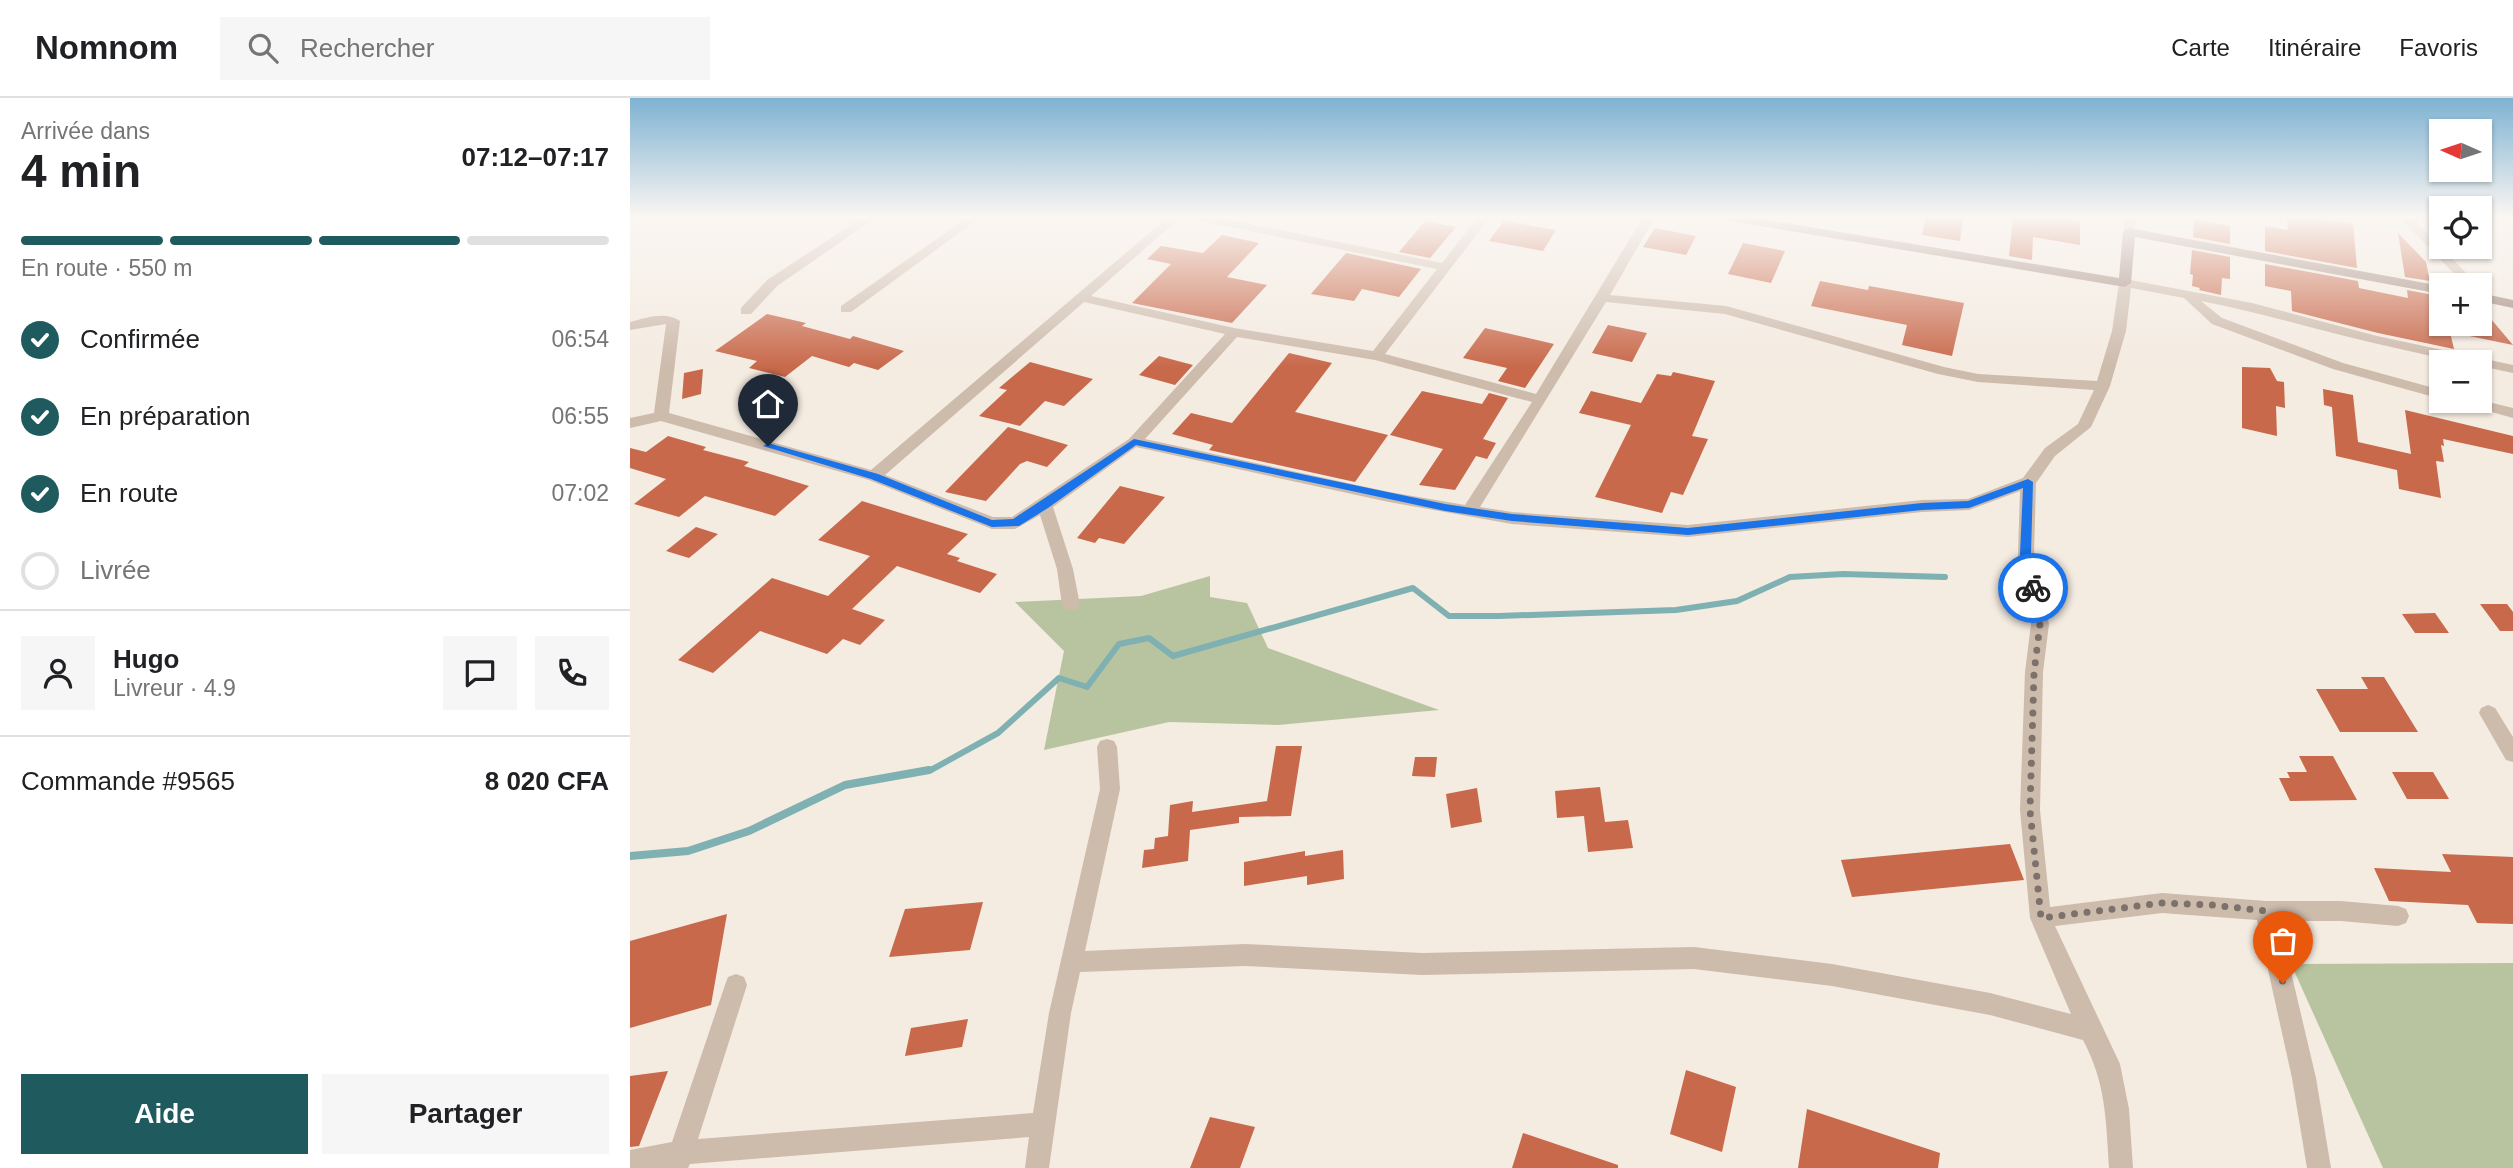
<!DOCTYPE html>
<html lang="fr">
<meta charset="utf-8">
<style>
:root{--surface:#fff;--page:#f6f6f6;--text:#202124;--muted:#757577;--line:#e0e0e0;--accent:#1f5a5e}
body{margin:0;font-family:Helvetica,sans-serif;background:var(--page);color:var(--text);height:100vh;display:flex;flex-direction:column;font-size:26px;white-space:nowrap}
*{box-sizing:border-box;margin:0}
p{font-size:23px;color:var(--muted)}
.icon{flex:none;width:38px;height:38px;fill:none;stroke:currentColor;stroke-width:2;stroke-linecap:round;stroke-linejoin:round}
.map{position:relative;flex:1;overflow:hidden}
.panel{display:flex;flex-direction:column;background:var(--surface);width:630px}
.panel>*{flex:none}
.needle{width:46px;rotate:273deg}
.tools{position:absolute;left:1799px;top:21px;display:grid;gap:14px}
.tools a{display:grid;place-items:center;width:63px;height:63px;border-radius:0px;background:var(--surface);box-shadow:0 2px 5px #0004;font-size:35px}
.pin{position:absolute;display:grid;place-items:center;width:60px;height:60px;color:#fff;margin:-72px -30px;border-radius:50% 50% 50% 0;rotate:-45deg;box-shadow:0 0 7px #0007}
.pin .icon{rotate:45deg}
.courier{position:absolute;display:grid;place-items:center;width:70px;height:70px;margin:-35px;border:5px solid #1a73e8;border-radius:50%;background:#fff;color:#222;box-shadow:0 2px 9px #0007}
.overview em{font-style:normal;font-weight:600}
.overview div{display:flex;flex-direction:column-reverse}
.overview{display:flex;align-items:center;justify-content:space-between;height:119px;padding:0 21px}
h1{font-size:46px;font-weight:600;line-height:52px}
.bar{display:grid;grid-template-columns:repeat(4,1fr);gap:10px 7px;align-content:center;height:84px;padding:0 21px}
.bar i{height:9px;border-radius:5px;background:var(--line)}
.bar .active{background:var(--accent)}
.bar p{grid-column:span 4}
.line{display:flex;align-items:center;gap:18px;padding:0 21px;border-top:2px solid var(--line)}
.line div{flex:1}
.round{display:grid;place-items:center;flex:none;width:74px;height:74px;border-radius:0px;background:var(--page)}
ol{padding:0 21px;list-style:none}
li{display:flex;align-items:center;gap:21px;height:77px}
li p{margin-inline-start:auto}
li .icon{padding:7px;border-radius:50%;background:var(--accent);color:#fff;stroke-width:4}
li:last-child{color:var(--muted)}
li i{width:38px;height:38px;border:4px solid var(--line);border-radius:50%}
.cta{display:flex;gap:14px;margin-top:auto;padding:14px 21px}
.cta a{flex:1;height:80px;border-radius:0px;background:var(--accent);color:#fff;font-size:28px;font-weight:600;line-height:80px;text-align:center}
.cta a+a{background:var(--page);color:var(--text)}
header{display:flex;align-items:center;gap:42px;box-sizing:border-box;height:98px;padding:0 35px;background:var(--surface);border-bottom:2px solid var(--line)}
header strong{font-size:33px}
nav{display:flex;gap:38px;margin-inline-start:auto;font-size:24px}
.search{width:490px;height:63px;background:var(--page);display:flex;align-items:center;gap:18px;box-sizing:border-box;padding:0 24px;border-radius:0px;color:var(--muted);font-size:26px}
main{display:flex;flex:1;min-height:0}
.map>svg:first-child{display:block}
</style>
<header>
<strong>Nomnom</strong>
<div class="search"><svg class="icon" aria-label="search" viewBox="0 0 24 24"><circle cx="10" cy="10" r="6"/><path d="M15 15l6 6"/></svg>Rechercher</div>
<nav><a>Carte</a><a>Itinéraire</a><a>Favoris</a></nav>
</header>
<main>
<section class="panel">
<div class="overview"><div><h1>4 min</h1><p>Arrivée dans</p></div><em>07:12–07:17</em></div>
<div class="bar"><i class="active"></i><i class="active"></i><i class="active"></i><i></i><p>En route · 550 m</p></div>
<ol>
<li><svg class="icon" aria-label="check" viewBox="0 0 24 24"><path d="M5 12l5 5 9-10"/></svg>Confirmée<p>06:54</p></li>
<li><svg class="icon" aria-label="check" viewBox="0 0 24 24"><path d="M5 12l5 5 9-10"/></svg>En préparation<p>06:55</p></li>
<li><svg class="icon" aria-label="check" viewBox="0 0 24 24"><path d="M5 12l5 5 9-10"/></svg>En route<p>07:02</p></li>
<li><i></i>Livrée</li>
</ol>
<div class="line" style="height:126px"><a class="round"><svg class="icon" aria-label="person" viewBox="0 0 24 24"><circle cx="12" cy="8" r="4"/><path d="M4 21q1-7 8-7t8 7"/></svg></a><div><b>Hugo</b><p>Livreur · 4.9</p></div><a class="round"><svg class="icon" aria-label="chat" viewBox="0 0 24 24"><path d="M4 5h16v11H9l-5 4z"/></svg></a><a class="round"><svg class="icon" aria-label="phone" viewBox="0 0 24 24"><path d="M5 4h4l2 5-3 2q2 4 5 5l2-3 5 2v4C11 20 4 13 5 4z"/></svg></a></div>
<div class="line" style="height:91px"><div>Commande #9565</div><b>8 020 CFA</b></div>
<div class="cta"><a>Aide</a><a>Partager</a></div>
</section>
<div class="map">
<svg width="1883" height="1070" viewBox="0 0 1883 1070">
<rect width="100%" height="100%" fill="#f4ebe1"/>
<path fill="#b8c4a0" d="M 580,478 L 580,499 L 617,505 L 638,550 L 809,612 L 648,627 L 539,624 L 414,652 L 434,553 L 385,504 L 511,498 Z
M 1883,865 L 1883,1070 L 1753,1070 L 1661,866 Z"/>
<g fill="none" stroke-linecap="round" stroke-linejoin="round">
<path stroke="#7fb0b2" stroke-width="6" d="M 289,674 L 301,672 L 368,635 L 429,580 L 457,589 L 489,546 L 519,540 L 543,558 L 783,490 L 819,518 L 869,518 L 1046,512 L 1107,503 L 1160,479 L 1213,476 L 1315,479"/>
<path stroke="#7fb0b2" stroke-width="8" d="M 0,758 L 58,753 L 119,733 L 215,687 L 299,672"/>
</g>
<path fill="#c8694b" d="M 1296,119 L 1333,119 L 1330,143 L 1292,137 Z
M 1383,119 L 1425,119 L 1450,123 L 1450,147 L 1403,139 L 1402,162 L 1379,158 Z
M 1657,119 L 1723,125 L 1727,170 L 1635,153 L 1635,128 L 1658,132 Z
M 1564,121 L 1600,128 L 1600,146 L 1563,139 Z
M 874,122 L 898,127 L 926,132 L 913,153 L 859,143 Z
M 795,123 L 826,129 L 800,160 L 769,154 Z
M 1025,130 L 1066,138 L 1056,157 L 1013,149 Z
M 1768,135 L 1796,164 L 1800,183 L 1775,179 Z
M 592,137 L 629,145 L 597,179 L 637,187 L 602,225 L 502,205 L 541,166 L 517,161 L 531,148 L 573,155 Z
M 1113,145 L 1155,153 L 1141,185 L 1098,176 Z
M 1562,152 L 1600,159 L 1600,181 L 1592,180 L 1591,197 L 1569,192 L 1570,190 L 1562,188 L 1563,177 L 1560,176 Z
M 716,155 L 791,171 L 769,199 L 732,191 L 724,203 L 681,196 Z
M 1635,166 L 1728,183 L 1729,190 L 1778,200 L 1777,192 L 1803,197 L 1807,212 L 1811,213 L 1811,226 L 1850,226 L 1850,221 L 1861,221 L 1883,247 L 1820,234 L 1824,251 L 1748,235 L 1662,213 L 1661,193 L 1635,188 Z
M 1190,183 L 1238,192 L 1239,188 L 1334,205 L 1322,258 L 1272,247 L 1277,227 L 1181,208 Z
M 137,216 L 176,225 L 172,228 L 220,241 L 223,238 L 274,253 L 248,272 L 224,265 L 219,269 L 182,258 L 155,279 L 119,270 L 127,263 L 85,253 Z
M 978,227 L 1017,235 L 1002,264 L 962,255 Z
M 855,230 L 924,246 L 895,290 L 868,283 L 877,270 L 833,260 Z
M 659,255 L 702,265 L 665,314 L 758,337 L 725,384 L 579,352 L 583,347 L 542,336 L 561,315 L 602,325 Z
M 529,258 L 563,267 L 545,287 L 509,277 Z
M 400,264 L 463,281 L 434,308 L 415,303 L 390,328 L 349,318 L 377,292 L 369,290 Z
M 1612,269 L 1640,270 L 1647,283 L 1654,284 L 1655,310 L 1646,308 L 1647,338 L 1612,330 Z
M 73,271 L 71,296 L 52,301 L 54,275 Z
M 1043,274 L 1085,283 L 1062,338 L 1078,341 L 1053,397 L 1041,394 L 1032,415 L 965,399 L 1001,327 L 949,315 L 961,293 L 1011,305 L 1027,276 L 1041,278 Z
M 1693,291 L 1723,297 L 1728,344 L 1781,356 L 1775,312 L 1883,338 L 1883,356 L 1813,341 L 1814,348 L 1811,347 L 1814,364 L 1806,363 L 1811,400 L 1769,391 L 1767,372 L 1706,358 L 1702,309 L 1694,307 Z
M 792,293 L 852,306 L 859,295 L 878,300 L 853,341 L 866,345 L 857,361 L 846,358 L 825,392 L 789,387 L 813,351 L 760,337 Z
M 378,329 L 438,347 L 417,369 L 397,363 L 390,366 L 356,403 L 315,394 Z
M 38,338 L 76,349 L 73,352 L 119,364 L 114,368 L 179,388 L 145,418 L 75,398 L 49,419 L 4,406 L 36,381 L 0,370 L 0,350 L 16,354 Z
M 490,388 L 535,399 L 494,446 L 469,440 L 465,445 L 447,440 Z
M 232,403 L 338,436 L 317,456 L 330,460 L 327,463 L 367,476 L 350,495 L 267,468 L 222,511 L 255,522 L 230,547 L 213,541 L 197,556 L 130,533 L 83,575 L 48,562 L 142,480 L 198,498 L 240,458 L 188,442 Z
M 66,429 L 88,436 L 59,460 L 36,453 Z
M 1850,506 L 1877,506 L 1883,514 L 1883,533 L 1870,533 Z
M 1805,515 L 1819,535 L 1785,535 L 1772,516 Z
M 1731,579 L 1754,579 L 1788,634 L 1710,634 L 1686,591 L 1738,591 Z
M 646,648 L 672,648 L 661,718 L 609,719 L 609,725 L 560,732 L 558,763 L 512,770 L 514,752 L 524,751 L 525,740 L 538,738 L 540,707 L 563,703 L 562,714 L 637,703 Z
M 1669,658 L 1703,658 L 1727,702 L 1660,703 L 1649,680 L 1660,680 L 1657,674 L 1677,674 Z
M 785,659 L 807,659 L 805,679 L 782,678 Z
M 1762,674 L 1803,674 L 1819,701 L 1777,701 Z
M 970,689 L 975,724 L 998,722 L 1003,750 L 958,754 L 954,718 L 927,720 L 925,693 Z
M 847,690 L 852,724 L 821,730 L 816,696 Z
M 1380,746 L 1394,782 L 1222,799 L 1211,762 Z
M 713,752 L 714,781 L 677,787 L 677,778 L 614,788 L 614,764 L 675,753 L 675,758 Z
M 1812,756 L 1883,759 L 1883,826 L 1847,825 L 1838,807 L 1759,803 L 1744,770 L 1821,774 Z
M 353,804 L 340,852 L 259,859 L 275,811 Z
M 97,816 L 81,907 L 0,930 L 0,843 Z
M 338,921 L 332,949 L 275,958 L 281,930 Z
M 1056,972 L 1106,989 L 1092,1054 L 1040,1036 Z
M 38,973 L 9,1048 L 0,1049 L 0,978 Z
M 1177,1011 L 1310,1055 L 1308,1070 L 1168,1070 Z
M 580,1019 L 625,1029 L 610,1070 L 560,1070 Z
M 893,1035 L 988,1067 L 988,1070 L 882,1070 Z"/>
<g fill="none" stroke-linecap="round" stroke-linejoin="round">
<path fill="#cdbbac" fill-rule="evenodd" d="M 233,119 L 247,119 L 147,188 L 121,216 L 111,216 L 111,210 L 137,182 Z
M 338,119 L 351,119 L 221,214 L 211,214 L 211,208 Z
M 538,119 L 551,119 L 461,198 L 604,230 L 743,253 L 807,171 L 570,123 L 564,119 L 586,119 L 812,165 L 848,119 L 860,119 L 755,256 L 906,296 L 1013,119 L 1025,119 L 980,197 L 1096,208 L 1314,269 L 1348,276 L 1467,283 L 1482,233 L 1489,185 L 1495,181 L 1622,205 L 1747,238 L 1883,267 L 1883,275 L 1850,268 L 1850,264 C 1823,264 1797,257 1770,251 C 1703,237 1638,216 1571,203 L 1592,220 L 1713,265 L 1811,292 L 1811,301 L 1703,271 L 1582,226 L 1554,200 L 1501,190 L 1496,233 L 1480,288 L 1461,329 L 1425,358 L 1406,385 L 1404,456 L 1419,526 L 1413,574 L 1410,712 L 1420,809 L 1532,795 L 1636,803 L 1711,803 L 1768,808 L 1776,811 L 1779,818 L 1776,825 L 1768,828 L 1711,823 L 1649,823 L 1686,980 L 1701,1070 L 1677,1070 L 1662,980 L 1627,822 L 1532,815 L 1425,828 L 1490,966 L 1499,1011 L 1503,1070 L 1479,1070 C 1476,1022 1476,985 1453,942 L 1360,917 L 1202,888 L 1064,871 L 792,877 L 615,868 L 450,874 L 441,915 L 419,1070 L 395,1070 L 399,1039 L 60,1066 L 58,1070 L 0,1070 L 0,1052 L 42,1044 L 95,887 L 98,879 L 106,876 L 114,879 L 117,887 L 68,1041 L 403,1015 L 419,915 L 470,691 L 467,649 L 470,643 L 477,641 L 484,643 L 487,649 L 490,691 L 455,853 L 615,846 L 792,855 L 1064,849 L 1202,866 L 1360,895 L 1441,916 L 1400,820 L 1390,712 L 1395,574 L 1401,526 L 1388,456 L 1390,393 L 1339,412 L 1292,414 L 1058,439 L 882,426 L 759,404 L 506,349 L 423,409 L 443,471 L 450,507 L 447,512 L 435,512 L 432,507 L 427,471 L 410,417 L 385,431 L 362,431 L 239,382 L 31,323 L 0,330 L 0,320 L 24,315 L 36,226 L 0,232 L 0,224 C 16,220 35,213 50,223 L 39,315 L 241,372 ZM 454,204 L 595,236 L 499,341 L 382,419 L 363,419 L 255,377 ZM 976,204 L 1095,216 L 1308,276 L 1348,284 L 1464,292 L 1448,326 L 1415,350 L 1393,380 L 1338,401 L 1292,402 L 1058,427 L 882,414 L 850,409 ZM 607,239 L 745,262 L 902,304 L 835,407 L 759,394 L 515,341 Z
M 1495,119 L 1507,119 L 1503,137 L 1493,134 Z
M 1769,119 L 1781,119 L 1848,187 L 1835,187 Z
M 1850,302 L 1883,310 L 1883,320 L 1833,306 L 1831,303 Z
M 1858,607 L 1865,610 L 1883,639 L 1883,664 L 1876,662 L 1849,615 L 1851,610 Z"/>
<path fill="#a18a7d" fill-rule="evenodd" d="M 1094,119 L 1120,119 L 1489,180 L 1493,134 L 1499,130 L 1811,188 L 1811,196 L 1505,139 L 1501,185 L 1495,189 L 1100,123 Z
M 1850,195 L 1883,202 L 1883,210 L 1850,203 Z"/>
</g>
<linearGradient id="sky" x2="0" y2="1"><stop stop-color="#7eb2d2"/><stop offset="0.44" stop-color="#faf6f2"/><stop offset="1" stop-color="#faf6f2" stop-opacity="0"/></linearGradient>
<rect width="1883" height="269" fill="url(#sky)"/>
<path fill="#1a73e8" d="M 504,341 L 815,406 L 882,416 L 1058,430 L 1292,405 L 1338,403 L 1398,381 L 1403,384 L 1401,456 L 1408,490 L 1403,494 L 1397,490 L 1390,456 L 1393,390 L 1339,410 L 1292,412 L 1058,437 L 882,423 L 815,413 L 506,347 L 418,410 L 389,428 L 362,429 L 241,381 L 133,348 L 138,345 L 248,376 L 362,422 L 383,421 Z"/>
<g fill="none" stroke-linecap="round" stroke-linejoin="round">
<path stroke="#7c716b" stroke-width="7" stroke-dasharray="0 12.6" d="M 1403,490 L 1410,526 L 1404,575 L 1400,712 L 1411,820 L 1532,805 L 1582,807 L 1636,813 L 1653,885"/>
</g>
</svg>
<div class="tools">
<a><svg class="needle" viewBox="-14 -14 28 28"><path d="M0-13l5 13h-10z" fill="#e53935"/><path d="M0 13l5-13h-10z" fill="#757577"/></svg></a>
<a><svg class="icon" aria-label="locate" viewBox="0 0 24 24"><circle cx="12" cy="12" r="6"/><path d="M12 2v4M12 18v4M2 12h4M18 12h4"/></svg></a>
<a>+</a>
<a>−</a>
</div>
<div class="pin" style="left:1653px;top:885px;background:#ea580c"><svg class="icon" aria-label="bag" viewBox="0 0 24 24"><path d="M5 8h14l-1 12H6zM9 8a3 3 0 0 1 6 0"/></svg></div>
<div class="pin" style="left:138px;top:348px;background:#1f2937"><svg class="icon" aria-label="home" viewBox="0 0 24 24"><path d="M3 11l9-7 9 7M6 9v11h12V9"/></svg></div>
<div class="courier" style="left:1403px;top:490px"><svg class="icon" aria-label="bike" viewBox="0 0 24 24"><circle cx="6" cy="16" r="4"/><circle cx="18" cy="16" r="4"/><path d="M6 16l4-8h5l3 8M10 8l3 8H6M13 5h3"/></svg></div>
</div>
</main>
